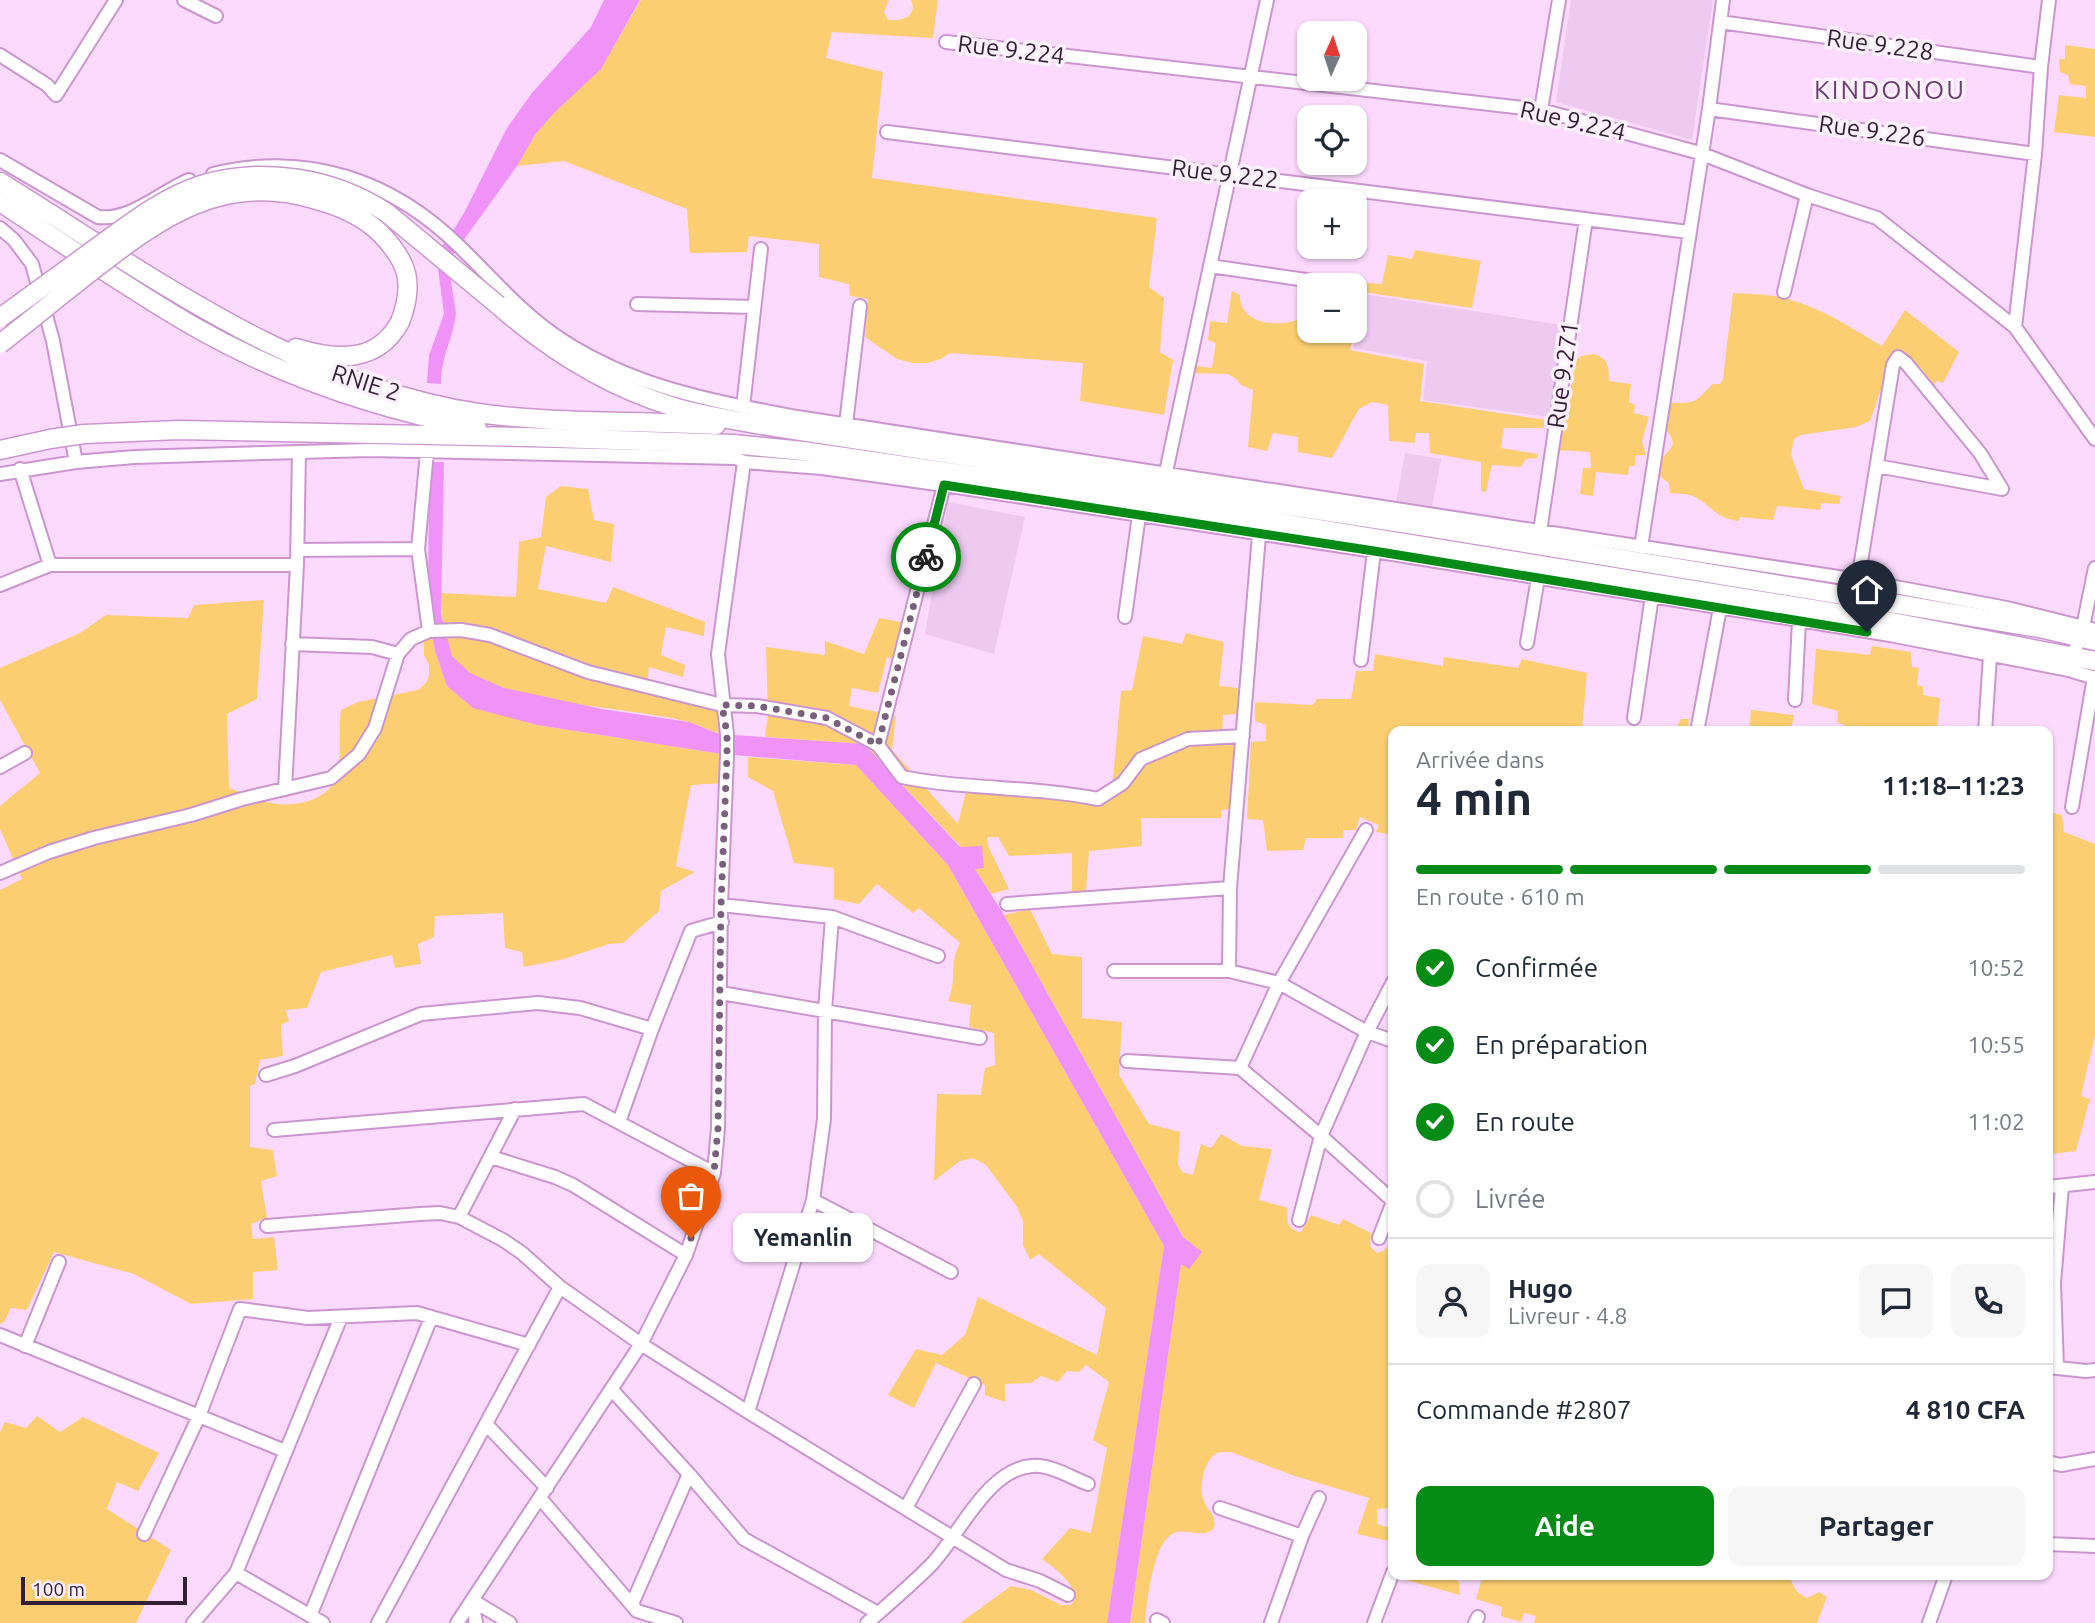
<!DOCTYPE html>
<html lang="fr">
<meta charset="utf-8">
<style>
:root{--surface:#fff;--page:#f6f6f7;--text:#1f2937;--muted:#747a83;--line:#e0e1e3;--accent:#068b17}
body{margin:0;font-family:Ubuntu,sans-serif;background:var(--page);color:var(--text);height:100vh;display:flex;flex-direction:column;font-size:26px;white-space:nowrap}
*{box-sizing:border-box;margin:0}
p{font-size:23px;color:var(--muted)}
.icon{flex:none;width:38px;height:38px;fill:none;stroke:currentColor;stroke-width:2;stroke-linecap:round;stroke-linejoin:round}
.map{position:relative;flex:1;overflow:hidden}
.panel{position:absolute;left:1388px;top:726px;width:665px;height:854px;display:flex;flex-direction:column;background:var(--surface);border-radius:14px;box-shadow:0 2px 5px #0004}
.panel>*{flex:none}
.needle{width:46px;rotate:3deg}
.tools{position:absolute;left:1297px;top:21px;display:grid;gap:14px}
.tools a{display:grid;place-items:center;width:70px;height:70px;border-radius:14px;background:var(--surface);box-shadow:0 2px 5px #0004;font-size:35px}
.scale{position:absolute;left:21px;bottom:18px;width:166px;box-sizing:border-box;padding-left:7px;border:4px solid #331e35;border-top:0;font-size:19px;line-height:24px;white-space:nowrap;color:#331e35;-webkit-text-stroke:5px #fbf0fc;paint-order:stroke}
.pin{position:absolute;display:grid;place-items:center;width:60px;height:60px;color:#fff;margin:-72px -30px;border-radius:50% 50% 50% 0;rotate:-45deg;box-shadow:0 0 7px #0007}
.pin .icon{rotate:45deg}
.courier{position:absolute;display:grid;place-items:center;width:70px;height:70px;margin:-35px;border:5px solid #068b17;border-radius:50%;background:#fff;color:#222;box-shadow:0 2px 9px #0007}
.bubble{position:absolute;height:49px;border-radius:14px;background:var(--surface);box-shadow:0 2px 5px #0004;font-size:23px;font-weight:700;line-height:49px;text-align:center}
.headline em{font-style:normal;font-weight:700}
.headline div{display:flex;flex-direction:column-reverse}
.headline{display:flex;align-items:center;justify-content:space-between;height:119px;padding:0 28px}
h1{font-size:46px;font-weight:700;line-height:52px}
.bar{display:grid;grid-template-columns:repeat(4,1fr);gap:10px 7px;align-content:center;height:84px;padding:0 28px}
.bar i{height:9px;border-radius:5px;background:var(--line)}
.bar .current{background:var(--accent)}
.bar p{grid-column:span 4}
.line{display:flex;align-items:center;gap:18px;padding:0 28px;border-top:2px solid var(--line)}
.line div{flex:1}
.round{display:grid;place-items:center;flex:none;width:74px;height:74px;border-radius:14px;background:var(--page)}
ol{padding:0 28px;list-style:none}
li{display:flex;align-items:center;gap:21px;height:77px}
li p{margin-inline-start:auto}
li .icon{padding:7px;border-radius:50%;background:var(--accent);color:#fff;stroke-width:4}
li:last-child{color:var(--muted)}
li i{width:38px;height:38px;border:4px solid var(--line);border-radius:50%}
.button{display:flex;gap:14px;margin-top:auto;padding:14px 28px}
.button a{flex:1;height:80px;border-radius:14px;background:var(--accent);color:#fff;font-size:28px;font-weight:700;line-height:80px;text-align:center}
.button a+a{background:var(--page);color:var(--text)}
.map>svg:first-child{display:block}
</style>
<div class="map">
<svg width="2095" height="1623" viewBox="0 0 2095 1623">
<rect width="100%" height="100%" fill="#fcdaff"/>
<path fill="#eecaf1" d="M 1571,0 L 1713,0 L 1692,140 L 1556,102 Z
M 1364,294 L 1562,325 L 1549,417 L 1423,400 L 1427,361 L 1353,348 Z
M 1405,453 L 1441,459 L 1432,508 L 1396,503 Z
M 948,502 L 1025,517 L 994,654 L 925,634 Z"/>
<path fill="#fbce72" d="M 641,0 L 889,0 L 884,12 L 888,20 C 902,21 918,17 911,0 L 938,0 L 933,38 L 832,32 L 826,58 L 883,72 L 872,178 L 1157,218 L 1149,287 L 1164,298 L 1160,352 L 1173,360 L 1164,415 L 1080,401 L 1083,363 L 950,353 L 941,359 L 928,363 L 912,363 L 897,359 L 865,337 L 868,299 L 850,296 L 849,284 L 819,277 L 819,244 L 749,236 L 747,252 L 690,253 L 687,209 L 564,161 L 517,166 L 535,135 L 553,114 L 601,68 Z
M 2065,45 L 2095,49 L 2095,137 L 2054,132 L 2059,95 L 2086,98 L 2086,86 L 2070,84 L 2068,75 L 2060,72 L 2059,59 L 2065,59 Z
M 1415,250 L 1481,261 L 1472,308 L 1362,292 L 1355,327 L 1354,285 L 1320,285 L 1320,280 L 1382,284 L 1388,255 L 1412,259 Z
M 1232,291 L 1240,295 C 1239,328 1289,329 1309,314 L 1309,331 L 1354,331 L 1350,350 L 1424,364 L 1420,401 L 1545,420 L 1544,428 L 1504,428 L 1501,448 L 1538,454 L 1537,458 L 1526,459 L 1521,467 L 1492,465 L 1486,492 L 1481,491 L 1481,462 L 1430,453 L 1429,433 L 1416,433 L 1415,443 L 1389,441 L 1388,405 L 1372,402 L 1359,409 L 1332,458 L 1298,452 L 1298,437 L 1273,433 L 1267,451 L 1248,447 L 1253,390 L 1241,385 L 1236,379 L 1228,374 L 1194,373 L 1196,366 L 1212,368 L 1216,343 L 1208,340 L 1210,321 L 1227,323 Z
M 1733,293 C 1751,294 1771,294 1788,299 C 1822,308 1853,329 1882,346 L 1905,310 L 1959,352 L 1943,383 L 1937,381 L 1932,387 L 1891,360 L 1870,421 L 1856,427 L 1801,435 L 1794,439 L 1791,455 L 1804,489 L 1841,496 L 1839,504 L 1821,503 L 1820,510 L 1777,506 L 1773,520 L 1739,517 L 1739,521 C 1715,519 1712,505 1693,496 C 1687,493 1677,494 1670,493 L 1669,483 L 1658,475 C 1659,471 1658,467 1660,463 C 1666,447 1683,450 1664,427 L 1668,403 C 1698,403 1692,404 1713,384 L 1720,384 L 1723,379 Z
M 1594,354 C 1609,359 1609,367 1609,381 L 1631,384 L 1629,402 L 1635,405 L 1634,413 L 1649,417 L 1642,441 L 1646,455 L 1636,455 L 1635,466 L 1629,466 L 1628,475 L 1596,472 L 1593,496 L 1580,494 L 1583,468 L 1591,468 L 1590,452 L 1556,450 L 1565,393 L 1571,386 L 1576,360 L 1581,356 Z
M 561,486 L 588,489 L 594,520 L 614,524 L 611,562 L 546,546 L 538,589 L 606,603 L 613,587 L 705,622 L 704,636 L 666,627 L 661,655 L 685,665 L 683,677 L 649,667 L 648,679 L 676,692 L 677,699 L 733,712 L 733,719 L 717,719 L 719,734 C 709,730 699,725 688,722 C 636,707 481,704 452,657 C 444,643 441,609 441,593 L 516,597 L 519,542 L 541,537 L 546,497 Z
M 264,600 L 257,699 L 227,714 L 229,788 C 243,793 257,800 271,803 C 296,808 333,800 338,771 C 342,751 338,730 341,710 L 358,702 L 418,690 L 426,683 L 429,676 L 429,665 L 424,655 L 423,616 L 428,615 L 435,651 L 447,686 L 537,725 L 722,754 L 725,783 L 691,785 L 676,866 L 695,872 L 661,891 L 659,911 L 623,943 L 609,944 L 564,959 L 524,967 L 522,952 L 505,948 L 503,913 L 435,916 L 434,937 L 418,944 L 421,964 L 395,968 L 392,955 L 321,972 L 307,1008 L 286,1010 L 289,1021 L 281,1025 L 283,1056 L 260,1060 L 255,1084 L 250,1086 L 250,1147 L 273,1150 L 277,1176 L 261,1181 L 267,1218 L 251,1224 L 253,1239 L 274,1237 L 278,1270 L 253,1272 L 253,1299 L 191,1304 L 134,1274 L 54,1252 L 27,1310 L 11,1308 L 4,1322 L 0,1324 L 0,890 L 22,879 L 0,829 L 0,806 L 40,773 L 0,700 L 0,668 L 80,633 L 106,615 L 188,618 L 194,605 Z
M 879,618 L 911,624 L 904,662 L 887,657 L 878,693 L 852,688 L 849,706 L 896,716 L 892,750 L 958,824 L 967,787 L 1111,800 L 1121,691 L 1132,690 L 1143,636 L 1182,644 L 1186,633 L 1224,642 L 1219,686 L 1238,688 L 1237,714 L 1223,715 L 1222,743 L 1234,743 L 1229,809 L 1221,810 L 1221,818 L 1141,818 L 1142,846 L 1089,851 L 1086,892 L 1072,892 L 1072,853 L 1009,856 L 998,837 L 987,837 L 988,846 L 1009,889 L 991,894 L 961,847 L 864,744 L 765,737 L 768,715 L 766,647 L 825,655 L 825,641 L 864,654 Z
M 1872,646 L 1911,652 L 1912,667 L 1919,668 L 1917,686 L 1923,686 L 1923,695 L 1940,698 L 1937,731 L 1857,731 L 1837,722 L 1838,711 L 1812,704 L 1816,649 L 1870,655 Z
M 1375,654 L 1443,666 L 1444,657 L 1518,668 L 1522,659 L 1587,673 L 1582,731 L 1393,732 L 1393,835 L 1376,832 L 1379,825 L 1360,817 L 1356,830 L 1343,830 L 1343,838 L 1306,838 L 1303,850 L 1267,851 L 1263,820 L 1247,819 L 1251,742 L 1266,741 L 1266,725 L 1255,721 L 1255,702 L 1313,705 L 1317,699 L 1351,699 L 1356,671 L 1373,671 Z
M 1751,710 L 1794,715 L 1791,731 L 1749,731 Z
M 1681,719 L 1689,719 L 1688,731 L 1653,731 L 1654,726 L 1677,727 Z
M 748,757 L 856,765 L 948,865 L 1164,1246 L 1107,1623 L 960,1623 L 1011,1586 L 1031,1590 L 1061,1605 L 1071,1605 L 1075,1599 C 1075,1583 1055,1568 1042,1559 L 1070,1528 L 1091,1533 L 1107,1448 L 1093,1440 L 1109,1382 L 1086,1365 L 1079,1372 L 1067,1371 L 1058,1382 L 1041,1376 L 1031,1383 L 1005,1384 L 1005,1402 L 985,1395 L 985,1385 L 936,1363 L 914,1408 L 888,1395 L 916,1349 L 942,1355 L 965,1335 L 978,1297 L 1097,1355 L 1106,1308 L 1039,1254 L 1030,1260 L 1023,1245 L 1023,1221 L 1017,1207 L 986,1165 L 973,1158 L 960,1161 L 934,1181 L 937,1094 L 981,1095 L 985,1068 L 995,1065 L 994,1033 L 969,1027 L 971,1005 L 948,1001 C 958,978 948,966 960,943 L 919,908 L 913,913 L 877,884 L 859,904 L 834,899 L 834,868 L 794,863 L 773,791 L 748,777 Z
M 2048,812 L 2062,815 L 2064,832 L 2095,844 L 2095,1036 L 2081,1096 L 2090,1099 L 2076,1151 L 2052,1154 L 2048,1142 Z
M 1030,909 L 1052,954 L 1082,957 L 1082,1018 L 1122,1022 L 1119,1075 L 1149,1124 L 1180,1132 L 1178,1164 L 1182,1172 L 1193,1175 L 1201,1144 L 1211,1148 L 1221,1134 L 1242,1146 L 1272,1149 L 1259,1200 L 1288,1208 C 1286,1220 1287,1231 1301,1232 L 1311,1215 L 1339,1225 L 1343,1219 L 1371,1233 L 1370,1246 L 1377,1253 L 1383,1251 L 1393,1241 L 1393,1508 L 1377,1509 L 1377,1524 L 1393,1529 L 1393,1542 L 1357,1534 L 1369,1498 L 1295,1476 L 1231,1452 C 1226,1452 1219,1451 1214,1455 C 1204,1463 1199,1486 1203,1498 C 1206,1511 1217,1513 1214,1528 C 1203,1539 1190,1529 1177,1532 C 1153,1537 1147,1603 1145,1623 L 1130,1623 L 1181,1263 L 1201,1252 L 1183,1237 L 1004,915 Z
M 37,1416 L 60,1432 L 83,1417 L 159,1453 L 138,1491 L 117,1482 L 107,1509 L 171,1550 L 136,1623 L 0,1623 L 0,1432 L 5,1422 L 26,1428 Z
M 1396,1575 L 1452,1575 L 1459,1582 L 1460,1595 L 1395,1577 Z
M 1483,1575 L 1789,1575 C 1793,1586 1795,1593 1807,1598 L 1819,1592 L 1827,1597 L 1817,1623 L 1534,1623 L 1536,1616 L 1524,1613 L 1521,1622 L 1501,1616 L 1502,1607 L 1476,1599 Z"/>
<path fill="#ef93f9" d="M 604,0 L 640,0 L 601,69 L 553,114 L 535,135 L 517,166 L 448,262 L 456,313 C 453,340 441,355 441,384 L 427,383 L 429,355 L 444,314 L 436,254 L 451,234 L 465,211 L 507,128 L 532,93 L 591,27 Z
M 429,462 L 444,462 L 441,614 L 452,656 L 470,673 L 504,688 L 602,709 L 689,722 L 719,734 L 864,744 L 960,847 L 982,846 L 984,868 L 975,869 L 1004,915 L 1183,1237 L 1202,1252 L 1189,1269 L 1181,1264 L 1130,1623 L 1107,1623 L 1164,1246 L 948,865 L 856,765 L 722,754 L 537,725 L 473,708 L 447,686 L 435,651 L 428,615 Z"/>
<g fill="none" stroke-linecap="round" stroke-linejoin="round">
<defs>
<path id="minor" d="M 184,0 L 216,16
M 1720,22 L 2041,67
M 946,42 L 1541,110 L 1700,153 L 1807,195 L 1877,218 L 2015,327 L 2095,439
M 0,55 L 47,85 L 56,95 L 116,0
M 1709,109 L 2035,154
M 1541,110 L 1559,0
M 887,132 L 1689,232
M 0,160 L 98,217 C 131,221 160,192 189,180
M 213,174 C 307,151 392,180 460,247 C 493,279 523,315 562,340 C 636,388 712,401 797,417 L 1858,580 L 2007,608 L 2095,630
M 0,228 L 14,240 L 32,264 L 53,341 L 76,462
M 1210,266 L 1313,281
M 1784,292 L 1807,195
M 637,304 L 754,307
M 2015,327 L 2035,154 L 2041,67 L 2049,0
M 743,407 L 761,249
M 846,424 L 860,306
M 427,452 L 418,549 L 429,631
M 1877,466 L 2002,489
M 20,469 L 50,565
M 1166,472 L 1267,0
M 0,474 L 76,462 L 134,457 L 299,452 L 369,450 L 736,458 L 744,462 L 822,468 L 944,485 L 1374,551 L 1890,635 L 2069,670 L 2095,678
M 1540,532 L 1586,219
M 1641,547 L 1709,109 L 1723,0
M 297,550 L 418,549
M 1858,580 L 1893,365 L 1898,357 L 1906,363 L 1980,453 L 2002,489
M 0,585 L 50,565 L 297,565
M 1125,617 L 1139,515
M 1527,643 L 1538,578
M 292,644 L 372,647 L 398,654
M 1361,660 L 1374,551
M 2071,662 L 2083,627 L 2095,568
M 1795,700 L 1799,621
M 1634,718 L 1652,596
M 1697,732 L 1720,608
M 1985,732 L 1990,656
M 878,745 L 944,485
M 0,767 L 25,753
M 285,789 L 297,565 L 299,452
M 2072,807 L 2094,677
M 0,873 L 49,852 L 94,838 L 191,815 L 242,799 L 331,778 L 359,754 L 375,728 L 398,654 L 411,639 L 429,631 L 461,630 L 490,635 L 588,672 L 722,705 L 757,706 L 827,718 L 878,745 L 902,777 C 967,790 1033,786 1098,799 L 1123,783 L 1141,759 L 1188,739 L 1243,736
M 1007,904 L 1230,888
M 721,905 L 832,917 L 938,956
M 1114,971 L 1229,971 L 1279,983 L 1367,1032 L 1393,1041
M 1229,971 L 1230,888 L 1259,535
M 721,993 L 980,1038
M 1127,1061 L 1240,1068 L 1321,1136 L 1393,1201
M 1240,1068 L 1279,983 L 1366,830
M 266,1075 L 295,1066 L 421,1014 L 538,1003 L 580,1008 L 652,1029
M 619,1122 L 652,1029 L 691,931 L 722,922
M 274,1130 L 584,1104 L 714,1173
M 491,1157 L 555,1177 L 573,1185 L 686,1255
M 2048,1187 L 2095,1182
M 813,1200 L 951,1272
M 459,1217 L 515,1109
M 1299,1220 L 1321,1136 L 1367,1032 L 1393,982
M 267,1226 L 420,1214 L 440,1213 L 459,1217 L 503,1240 L 522,1253 L 560,1287 L 641,1344 L 748,1412 L 1006,1570 L 1040,1581 L 1068,1595
M 1379,1238 L 1393,1202
M 0,1335 L 285,1451
M 25,1346 L 59,1262
M 2048,1367 L 2086,1371 L 2095,1370
M 2057,1368 L 2054,1283 L 2062,1186
M 611,1389 L 689,1474 L 744,1539 L 878,1613
M 748,1412 L 813,1200 L 824,1119 L 825,1011 L 832,917
M 486,1424 L 547,1488
M 2048,1462 L 2061,1465 L 2095,1459
M 540,1498 L 637,1611 L 676,1623
M 906,1508 L 974,1384
M 1220,1508 L 1302,1536
M 144,1534 L 199,1416 L 240,1309 L 308,1318 L 417,1313 L 529,1345
M 2048,1544 L 2095,1546
M 236,1573 L 323,1623
M 472,1600 L 510,1623
M 472,1600 L 476,1623
M 632,1604 L 689,1474
M 310,1616 L 431,1318
M 1157,1620 L 1163,1623
M 193,1623 L 236,1573 L 341,1317
M 378,1623 L 560,1287
M 457,1623 L 641,1344 L 686,1255 L 714,1173 L 718,1128 L 721,905 L 727,756 L 727,734 L 718,654 L 744,462
M 867,1623 C 889,1604 911,1585 931,1565 C 959,1536 987,1469 1032,1466 C 1050,1464 1072,1478 1088,1484
M 1271,1623 L 1302,1536 L 1319,1498
M 1374,1623 L 1393,1572
M 1475,1623 L 1478,1617
M 1929,1623 L 1946,1575"/>
<path id="highway" d="M 0,182 C 150,275 299,386 478,413 C 557,424 636,420 716,425
M 0,202 C 64,244 127,288 193,326 C 280,376 378,409 477,428
M 498,305 C 549,350 608,387 674,407 C 708,417 745,422 780,428 L 1415,525 L 1897,604 L 2044,629 L 2095,641
M 296,348 C 336,360 377,364 400,322
M 84,434 L 179,430 L 526,437 L 733,444 L 803,451 L 1159,503 L 1892,622 L 2095,661
M 0,450 L 50,439"/>
</defs>
<use href="#minor" stroke="#cb96d0" stroke-width="16"/>
<use href="#highway" stroke="#cb96d0" stroke-width="21"/>
<use href="#minor" stroke="#fff" stroke-width="12"/>
<use href="#highway" stroke="#fff" stroke-width="18"/>
<defs>
<path id="highway-bridge" d="M 0,318 C 32,295 64,271 96,248 C 128,225 163,197 201,185 C 263,166 334,178 387,213 L 498,305
M 0,344 C 31,320 61,295 92,271 C 160,218 223,172 313,199 C 337,205 361,215 379,232 C 408,261 415,283 400,322
M 50,439 L 84,434"/>
</defs>
<use href="#highway-bridge" stroke="#cb96d0" stroke-width="21" stroke-linecap="butt"/>
<use href="#highway-bridge" stroke="#fff" stroke-width="18"/>
</g>
<g fill="none" stroke-linecap="round" stroke-linejoin="round">
<path stroke="#79607c" stroke-width="7" stroke-dasharray="0 12.6" d="M 691,1238 L 714,1172 L 718,1128 L 721,905 L 727,755 L 727,734 L 722,705 L 757,706 L 827,718 L 878,745 L 926,557"/>
<path stroke="#068b17" stroke-width="9" d="M 926,557 L 944,485 L 1374,551 L 1867,632"/>
</g>
<g text-anchor="middle" stroke-width="7" stroke-linejoin="round" paint-order="stroke">
<g font-size="24" fill="#331e35" stroke="#fbf0fc">
<text transform="translate(1880 45) rotate(8)" y="8">Rue 9.228</text>
<text transform="translate(1011 50) rotate(7)" y="8">Rue 9.224</text>
<text transform="translate(1573 121) rotate(13)" y="8">Rue 9.224</text>
<text transform="translate(1872 131) rotate(8)" y="8">Rue 9.226</text>
<text transform="translate(1225 174) rotate(7)" y="8">Rue 9.222</text>
<text transform="translate(1563 375) rotate(-82)" y="8">Rue 9.271</text>
<text transform="translate(366 383) rotate(18)" y="8">RNIE 2</text>
</g>
<g font-size="26" letter-spacing="2" fill="#6f3e74" stroke="#fbf0fc">
<text x="1890" y="99">KINDONOU</text>
</g>
</g>
</svg>
<div class="tools">
<a><svg class="needle" viewBox="-14 -14 28 28"><path d="M0-13l5 13h-10z" fill="#e53935"/><path d="M0 13l5-13h-10z" fill="#747a83"/></svg></a>
<a><svg class="icon" aria-label="locate" viewBox="0 0 24 24"><circle cx="12" cy="12" r="6"/><path d="M12 2v4M12 18v4M2 12h4M18 12h4"/></svg></a>
<a>+</a>
<a>−</a>
</div>
<div class="scale">100 m</div>
<div class="pin" style="left:691px;top:1238px;background:#ea580c"><svg class="icon" aria-label="bag" viewBox="0 0 24 24"><path d="M5 8h14l-1 12H6zM9 8a3 3 0 0 1 6 0"/></svg></div>
<div class="pin" style="left:1867px;top:632px;background:#1f2937"><svg class="icon" aria-label="home" viewBox="0 0 24 24"><path d="M3 11l9-7 9 7M6 9v11h12V9"/></svg></div>
<div class="courier" style="left:926px;top:557px"><svg class="icon" aria-label="bike" viewBox="0 0 24 24"><circle cx="6" cy="16" r="4"/><circle cx="18" cy="16" r="4"/><path d="M6 16l4-8h5l3 8M10 8l3 8H6M13 5h3"/></svg></div>
<div class="bubble" style="left:733px;top:1213px;width:140px">Yemanlin</div>
<section class="panel">
<div class="headline"><div><h1>4 min</h1><p>Arrivée dans</p></div><em>11:18–11:23</em></div>
<div class="bar"><i class="current"></i><i class="current"></i><i class="current"></i><i></i><p>En route · 610 m</p></div>
<ol>
<li><svg class="icon" aria-label="check" viewBox="0 0 24 24"><path d="M5 12l5 5 9-10"/></svg>Confirmée<p>10:52</p></li>
<li><svg class="icon" aria-label="check" viewBox="0 0 24 24"><path d="M5 12l5 5 9-10"/></svg>En préparation<p>10:55</p></li>
<li><svg class="icon" aria-label="check" viewBox="0 0 24 24"><path d="M5 12l5 5 9-10"/></svg>En route<p>11:02</p></li>
<li><i></i>Livrée</li>
</ol>
<div class="line" style="height:126px"><a class="round"><svg class="icon" aria-label="person" viewBox="0 0 24 24"><circle cx="12" cy="8" r="4"/><path d="M4 21q1-7 8-7t8 7"/></svg></a><div><b>Hugo</b><p>Livreur · 4.8</p></div><a class="round"><svg class="icon" aria-label="chat" viewBox="0 0 24 24"><path d="M4 5h16v11H9l-5 4z"/></svg></a><a class="round"><svg class="icon" aria-label="phone" viewBox="0 0 24 24"><path d="M5 4h4l2 5-3 2q2 4 5 5l2-3 5 2v4C11 20 4 13 5 4z"/></svg></a></div>
<div class="line" style="height:91px"><div>Commande #2807</div><b>4 810 CFA</b></div>
<div class="button"><a>Aide</a><a>Partager</a></div>
</section>
</div>
